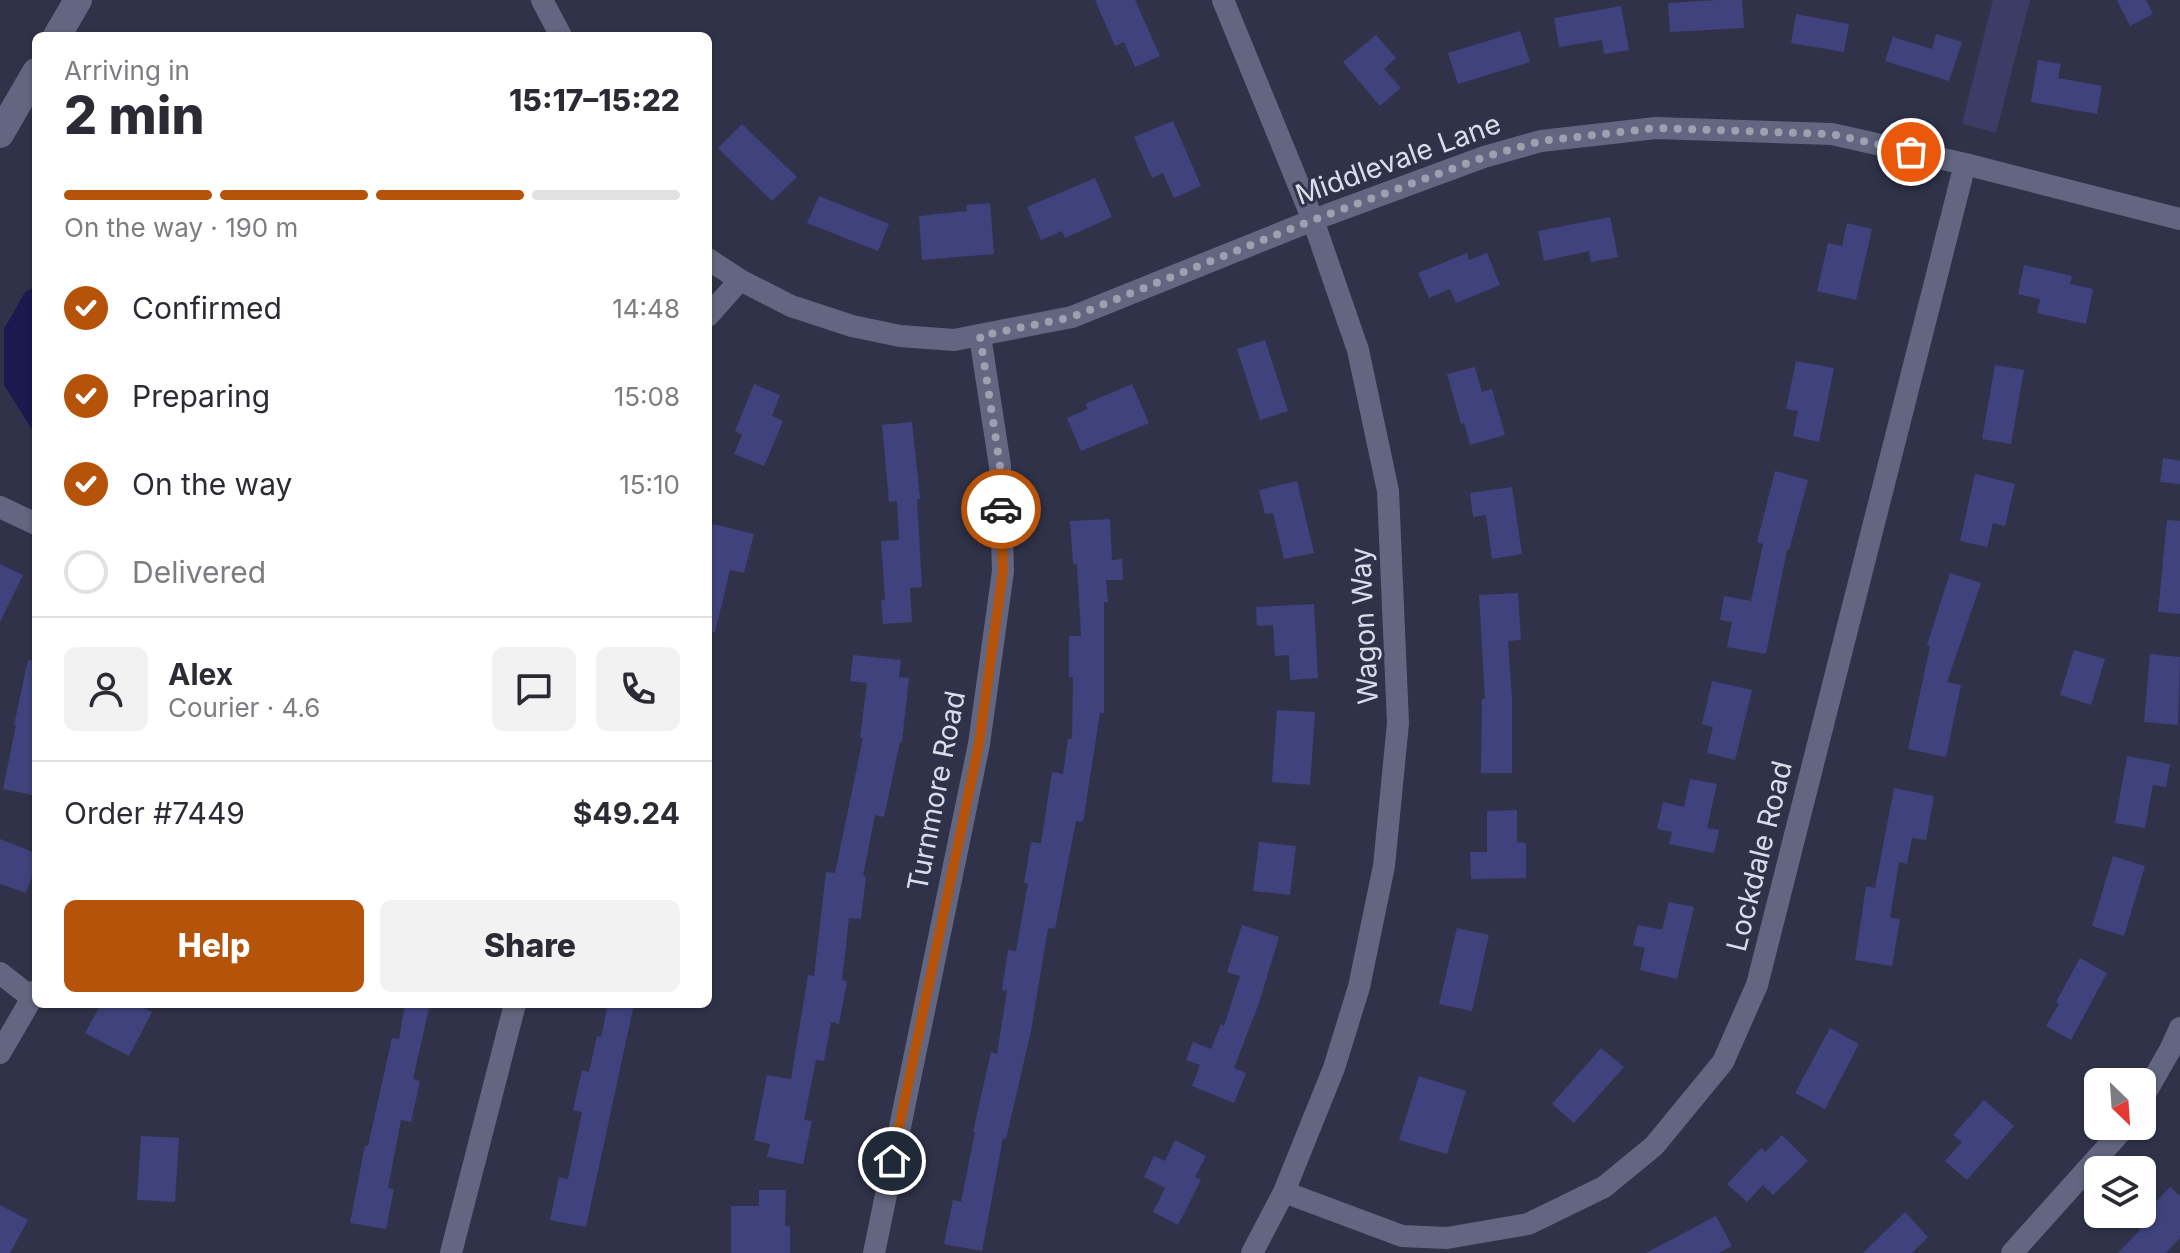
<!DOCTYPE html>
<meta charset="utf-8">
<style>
:root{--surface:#fff;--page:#f2f2f3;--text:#2b2b33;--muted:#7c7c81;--line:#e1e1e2;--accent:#b45309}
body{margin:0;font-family:Inter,sans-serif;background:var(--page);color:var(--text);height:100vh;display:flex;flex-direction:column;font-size:30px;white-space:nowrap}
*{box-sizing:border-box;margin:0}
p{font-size:26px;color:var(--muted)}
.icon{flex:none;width:44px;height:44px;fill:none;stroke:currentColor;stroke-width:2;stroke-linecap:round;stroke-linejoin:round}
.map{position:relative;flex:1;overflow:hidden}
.side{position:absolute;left:32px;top:32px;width:680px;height:976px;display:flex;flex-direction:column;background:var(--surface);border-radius:12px;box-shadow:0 2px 6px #0004}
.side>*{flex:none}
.needle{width:52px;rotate:155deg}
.tools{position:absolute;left:2084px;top:1068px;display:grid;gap:16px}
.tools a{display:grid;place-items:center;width:72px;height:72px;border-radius:12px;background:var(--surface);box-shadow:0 2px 6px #0004;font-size:40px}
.pin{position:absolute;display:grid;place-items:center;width:68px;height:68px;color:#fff;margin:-34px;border:4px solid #fff;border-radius:50%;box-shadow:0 2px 8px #0007}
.courier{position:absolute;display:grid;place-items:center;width:80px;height:80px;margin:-40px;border:6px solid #b45309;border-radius:50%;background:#fff;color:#222;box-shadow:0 2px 10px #0007}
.headline em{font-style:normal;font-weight:800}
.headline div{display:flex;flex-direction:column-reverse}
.headline{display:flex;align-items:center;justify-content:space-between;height:136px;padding:0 32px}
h1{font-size:52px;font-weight:800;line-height:60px}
.bar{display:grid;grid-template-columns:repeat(4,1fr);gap:12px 8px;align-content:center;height:96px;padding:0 32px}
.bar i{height:10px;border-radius:6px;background:var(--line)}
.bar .current{background:var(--accent)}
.bar p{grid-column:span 4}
.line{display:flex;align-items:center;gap:20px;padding:0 32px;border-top:2px solid var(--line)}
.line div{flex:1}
.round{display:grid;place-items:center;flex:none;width:84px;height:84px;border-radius:12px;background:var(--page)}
ol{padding:0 32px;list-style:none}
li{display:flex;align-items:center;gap:24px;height:88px}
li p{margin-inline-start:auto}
li .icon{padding:8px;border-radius:50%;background:var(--accent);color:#fff;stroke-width:4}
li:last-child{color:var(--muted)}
li i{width:44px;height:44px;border:4px solid var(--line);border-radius:50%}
.cta{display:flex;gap:16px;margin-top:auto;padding:16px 32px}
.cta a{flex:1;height:92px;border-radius:12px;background:var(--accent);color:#fff;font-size:32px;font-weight:800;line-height:92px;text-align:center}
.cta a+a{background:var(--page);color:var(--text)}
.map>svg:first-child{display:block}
</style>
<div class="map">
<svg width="2180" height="1253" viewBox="0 0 2180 1253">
<rect width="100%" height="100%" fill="#303249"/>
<path fill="#3b3d67" d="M 1993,0 L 2030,0 L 1996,133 L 1962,124 Z"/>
<path fill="#1c1950" d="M 36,286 L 36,430 L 31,428 L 4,385 L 4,329 L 25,292 Z"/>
<path fill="#40427d" d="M 1095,0 L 1135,0 L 1160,56 L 1135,67 L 1124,42 L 1115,46 Z
M 1718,0 L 1742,0 L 1744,28 L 1670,32 L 1668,3 Z
M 2117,0 L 2146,0 L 2153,14 L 2130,26 Z
M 1621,6 L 1629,50 L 1604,54 L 1602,40 L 1559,47 L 1554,18 Z
M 1796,14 L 1849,24 L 1844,52 L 1791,43 Z
M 1520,31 L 1530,62 L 1458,84 L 1448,53 Z
M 1936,34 L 1962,42 L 1949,81 L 1885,61 L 1893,37 L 1932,49 Z
M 1376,35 L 1396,58 L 1384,69 L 1401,88 L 1380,106 L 1343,62 Z
M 2038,60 L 2061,64 L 2058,78 L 2102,86 L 2097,114 L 2031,102 Z
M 1173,121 L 1201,186 L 1174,198 L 1163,173 L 1152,178 L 1134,137 Z
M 742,124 L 797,177 L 772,201 L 718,148 Z
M 1095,178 L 1112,217 L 1065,238 L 1062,231 L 1041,240 L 1027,207 Z
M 819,196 L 889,224 L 878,251 L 807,223 Z
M 990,203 L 994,254 L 922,260 L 919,216 L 967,211 L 966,205 Z
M 1610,217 L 1618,257 L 1591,262 L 1589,251 L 1544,261 L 1538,231 Z
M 1847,223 L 1872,229 L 1856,300 L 1817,291 L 1828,243 L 1842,246 Z
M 1467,253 L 1469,260 L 1487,253 L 1500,285 L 1456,303 L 1450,289 L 1429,298 L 1418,273 Z
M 2024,265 L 2072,276 L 2070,284 L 2093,289 L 2086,324 L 2037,313 L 2040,299 L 2018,294 Z
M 1265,340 L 1288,411 L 1260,420 L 1237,349 Z
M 1796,361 L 1834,368 L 1819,442 L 1793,436 L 1798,411 L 1786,409 Z
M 1995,365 L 2024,370 L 2011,444 L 1982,439 Z
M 1475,367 L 1482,392 L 1492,389 L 1505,435 L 1470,445 L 1464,423 L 1461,424 L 1447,374 Z
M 754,384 L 780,395 L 772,416 L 783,421 L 764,466 L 734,454 L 742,435 L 735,431 Z
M 1132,384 L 1149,423 L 1081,451 L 1067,418 L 1088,409 L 1085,404 Z
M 912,422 L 920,499 L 917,499 L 922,587 L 910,588 L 912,622 L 883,624 L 881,600 L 885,600 L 881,541 L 899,540 L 897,501 L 889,502 L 882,425 Z
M 2163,458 L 2180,461 L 2180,484 L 2160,482 Z
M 1775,471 L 1808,480 L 1789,550 L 1787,550 L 1766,654 L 1727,647 L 1732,622 L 1720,620 L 1724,596 L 1751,601 L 1763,544 L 1757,542 Z
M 1975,474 L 2015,484 L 2005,526 L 1993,523 L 1987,547 L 1960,541 Z
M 1297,481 L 1314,553 L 1284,559 L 1273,513 L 1265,514 L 1259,490 Z
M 1512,487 L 1522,554 L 1492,559 L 1486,515 L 1473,517 L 1470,493 Z
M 1110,519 L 1112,560 L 1122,559 L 1123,580 L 1106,580 L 1108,602 L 1104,602 L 1104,713 L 1100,713 L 1083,822 L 1076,821 L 1055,929 L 1048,928 L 1031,1031 L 1006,1139 L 1003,1138 L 982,1251 L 944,1244 L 953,1200 L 961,1202 L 975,1132 L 973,1132 L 991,1052 L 997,1054 L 1007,991 L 1002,990 L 1008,950 L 1016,951 L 1028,883 L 1024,883 L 1031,842 L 1041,843 L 1052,772 L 1063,774 L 1068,739 L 1072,739 L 1073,677 L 1069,677 L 1069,636 L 1081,636 L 1077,564 L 1073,564 L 1070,521 Z
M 2167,520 L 2180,521 L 2180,614 L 2158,612 Z
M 713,524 L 754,534 L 744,573 L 730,570 L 715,632 L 708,631 L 708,545 Z
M 0,564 L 23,575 L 0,622 Z
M 1950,573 L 1981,583 L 1947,682 L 1961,685 L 1946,757 L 1908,749 L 1930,646 L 1927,645 Z
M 1518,593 L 1521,640 L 1508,641 L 1512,699 L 1512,773 L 1481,773 L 1482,699 L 1485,699 L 1479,595 Z
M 1314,604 L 1318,678 L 1290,680 L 1289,655 L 1275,656 L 1273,625 L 1257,626 L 1256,607 Z
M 2074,650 L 2105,659 L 2091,705 L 2060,695 Z
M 2150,654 L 2180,657 L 2178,725 L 2144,722 Z
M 853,655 L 901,660 L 899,677 L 909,678 L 902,742 L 900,742 L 884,817 L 875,815 L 863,876 L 866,877 L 861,919 L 849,918 L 842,980 L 847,981 L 839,1024 L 831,1022 L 824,1061 L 816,1060 L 804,1120 L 812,1121 L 803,1164 L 767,1157 L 770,1144 L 754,1140 L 767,1075 L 791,1079 L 808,975 L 814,976 L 826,872 L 835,873 L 863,738 L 860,737 L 867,683 L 850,681 Z
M 28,660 L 36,661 L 36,796 L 3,789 L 16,725 L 14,725 Z
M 1712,681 L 1752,690 L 1735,760 L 1707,753 L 1713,727 L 1702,724 Z
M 1277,710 L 1315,712 L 1310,785 L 1272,782 Z
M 2127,756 L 2170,764 L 2166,787 L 2153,785 L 2145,828 L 2115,823 Z
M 1690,779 L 1717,784 L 1707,828 L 1719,830 L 1714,853 L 1669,844 L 1672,832 L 1657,829 L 1663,802 L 1684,807 Z
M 1894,788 L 1934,796 L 1926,840 L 1912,838 L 1907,864 L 1899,862 L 1890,918 L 1900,919 L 1892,966 L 1855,960 L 1866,886 L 1875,888 Z
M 1517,810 L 1517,842 L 1526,843 L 1526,878 L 1471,879 L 1470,852 L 1487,852 L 1487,811 Z
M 0,839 L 36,853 L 36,866 L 26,893 L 0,884 Z
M 1259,842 L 1296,846 L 1290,895 L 1253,891 Z
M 2113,856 L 2145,866 L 2124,936 L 2092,926 Z
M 1669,902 L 1694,907 L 1677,979 L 1640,970 L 1645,948 L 1633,945 L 1638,925 L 1662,930 Z
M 1242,925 L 1279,937 L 1259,1003 L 1234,1068 L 1246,1073 L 1234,1103 L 1192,1086 L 1200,1065 L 1186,1060 L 1193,1042 L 1211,1049 L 1221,1024 L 1224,1026 L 1240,976 L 1227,972 Z
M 1457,928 L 1489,935 L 1472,1011 L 1439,1004 Z
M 2080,958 L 2107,973 L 2071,1040 L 2046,1026 L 2059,1004 L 2056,1002 Z
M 101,1004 L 136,1004 L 152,1012 L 129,1056 L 85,1033 Z
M 405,1004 L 430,1004 L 413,1079 L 420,1081 L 411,1122 L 401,1120 L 388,1188 L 394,1189 L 386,1229 L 350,1223 L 365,1145 L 368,1146 L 392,1038 L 399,1039 Z
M 608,1004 L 634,1004 L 586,1227 L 550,1220 L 559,1177 L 568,1179 L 582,1112 L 573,1110 L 582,1070 L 589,1072 L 597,1036 L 601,1037 Z
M 1830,1028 L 1859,1044 L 1825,1109 L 1795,1093 Z
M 1601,1048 L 1624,1067 L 1574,1123 L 1552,1104 Z
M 1419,1076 L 1466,1091 L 1447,1154 L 1399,1140 Z
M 1984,1100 L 2014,1126 L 1967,1180 L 1945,1161 L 1962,1142 L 1953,1135 Z
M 1782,1135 L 1808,1161 L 1773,1195 L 1763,1185 L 1747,1202 L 1727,1184 L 1761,1148 L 1765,1152 Z
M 141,1136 L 179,1138 L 175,1202 L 137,1200 Z
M 1175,1140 L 1206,1156 L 1195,1177 L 1201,1180 L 1178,1225 L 1153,1212 L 1165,1188 L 1144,1177 L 1154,1156 L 1165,1161 Z
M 2170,1187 L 2180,1196 L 2180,1238 L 2166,1253 L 2118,1253 L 2140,1230 L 2134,1224 Z
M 759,1190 L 786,1190 L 785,1226 L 790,1226 L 790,1253 L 731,1253 L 731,1206 L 759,1206 Z
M 0,1205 L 28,1220 L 10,1253 L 0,1253 Z
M 1905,1212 L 1928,1237 L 1912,1253 L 1863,1253 Z
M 1716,1216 L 1732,1246 L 1719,1253 L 1646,1253 Z"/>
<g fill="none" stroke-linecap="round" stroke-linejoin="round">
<path stroke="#636680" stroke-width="22" d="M 542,0 L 561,36
M 1223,0 L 1313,220 L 1358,350 L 1388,491 L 1398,723 L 1384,866 L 1359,987 L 1334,1068 L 1284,1192 L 1252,1253
M 708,259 L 740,280 L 791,306 L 852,326 L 900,336 L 954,340 L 1072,317 L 1313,220 L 1484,157 L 1541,141 L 1656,128 L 1832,134 L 1965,164 L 2180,219
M 708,316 L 740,280
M 0,507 L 36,524
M 0,973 L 32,998
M 0,1053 L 36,991
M 2142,1099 L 2170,1050 L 2180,1028
M 1284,1192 L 1402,1236 L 1447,1238 L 1528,1224 L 1604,1187 L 1654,1146 L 1723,1062 L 1757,985 L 1965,164
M 451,1253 L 515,1004
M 874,1253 L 979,744 L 1003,571 L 1000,466 L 980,336
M 2012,1253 L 2126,1126"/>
<path stroke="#636680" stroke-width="28" d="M 57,36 L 78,0
M 0,134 L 36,72"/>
</g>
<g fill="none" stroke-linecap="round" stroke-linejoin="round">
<path stroke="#9ea0b2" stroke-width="8" stroke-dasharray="0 14.4" d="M 1001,509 L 1000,466 L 980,336 L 1072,317 L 1313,220 L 1484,157 L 1541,141 L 1656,128 L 1686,129 L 1832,134 L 1911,152"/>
<path stroke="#b45309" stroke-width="10" d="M 892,1161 L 979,744 L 1003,571 L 1001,509"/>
</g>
<g text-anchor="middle" stroke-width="6" stroke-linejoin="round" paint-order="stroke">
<g font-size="28" fill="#dadceb" stroke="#303249">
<text transform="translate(1398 159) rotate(-20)" y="10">Middlevale Lane</text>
<text transform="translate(1364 626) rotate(-93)" y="10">Wagon Way</text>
<text transform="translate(936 791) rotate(-79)" y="10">Turnmore Road</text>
<text transform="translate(1759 856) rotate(-76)" y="10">Lockdale Road</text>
</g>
</g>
</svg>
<div class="tools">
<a><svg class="needle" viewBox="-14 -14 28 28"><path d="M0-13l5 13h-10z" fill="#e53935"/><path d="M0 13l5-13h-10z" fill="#7c7c81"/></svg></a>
<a><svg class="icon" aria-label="layers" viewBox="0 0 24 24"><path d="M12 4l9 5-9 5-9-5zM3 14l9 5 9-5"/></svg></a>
</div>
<div class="pin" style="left:1911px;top:152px;background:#ea580c"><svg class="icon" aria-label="bag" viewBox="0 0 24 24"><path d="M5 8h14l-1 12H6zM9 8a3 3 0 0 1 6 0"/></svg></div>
<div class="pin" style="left:892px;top:1161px;background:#1f2937"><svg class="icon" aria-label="home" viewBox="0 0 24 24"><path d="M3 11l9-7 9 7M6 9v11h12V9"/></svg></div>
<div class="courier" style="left:1001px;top:509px"><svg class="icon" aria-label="car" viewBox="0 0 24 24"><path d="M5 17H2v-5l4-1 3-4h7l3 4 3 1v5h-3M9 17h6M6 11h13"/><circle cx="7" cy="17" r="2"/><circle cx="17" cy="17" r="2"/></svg></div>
<section class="side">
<div class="headline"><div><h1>2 min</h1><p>Arriving in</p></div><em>15:17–15:22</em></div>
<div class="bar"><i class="current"></i><i class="current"></i><i class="current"></i><i></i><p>On the way · 190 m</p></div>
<ol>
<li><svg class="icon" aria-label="check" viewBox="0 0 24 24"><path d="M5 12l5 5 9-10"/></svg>Confirmed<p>14:48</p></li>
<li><svg class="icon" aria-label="check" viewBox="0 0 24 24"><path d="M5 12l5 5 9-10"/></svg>Preparing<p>15:08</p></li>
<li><svg class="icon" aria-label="check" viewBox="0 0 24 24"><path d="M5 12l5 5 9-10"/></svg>On the way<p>15:10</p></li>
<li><i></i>Delivered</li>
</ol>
<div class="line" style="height:144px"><a class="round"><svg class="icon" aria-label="person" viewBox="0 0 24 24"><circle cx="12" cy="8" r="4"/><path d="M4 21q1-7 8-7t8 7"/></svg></a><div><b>Alex</b><p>Courier · 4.6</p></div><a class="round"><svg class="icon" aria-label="chat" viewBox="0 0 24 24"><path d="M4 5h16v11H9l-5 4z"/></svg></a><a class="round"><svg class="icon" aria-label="phone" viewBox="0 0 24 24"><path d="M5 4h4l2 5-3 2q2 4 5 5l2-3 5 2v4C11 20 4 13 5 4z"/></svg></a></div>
<div class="line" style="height:104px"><div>Order #7449</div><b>$49.24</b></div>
<div class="cta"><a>Help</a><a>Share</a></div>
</section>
</div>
